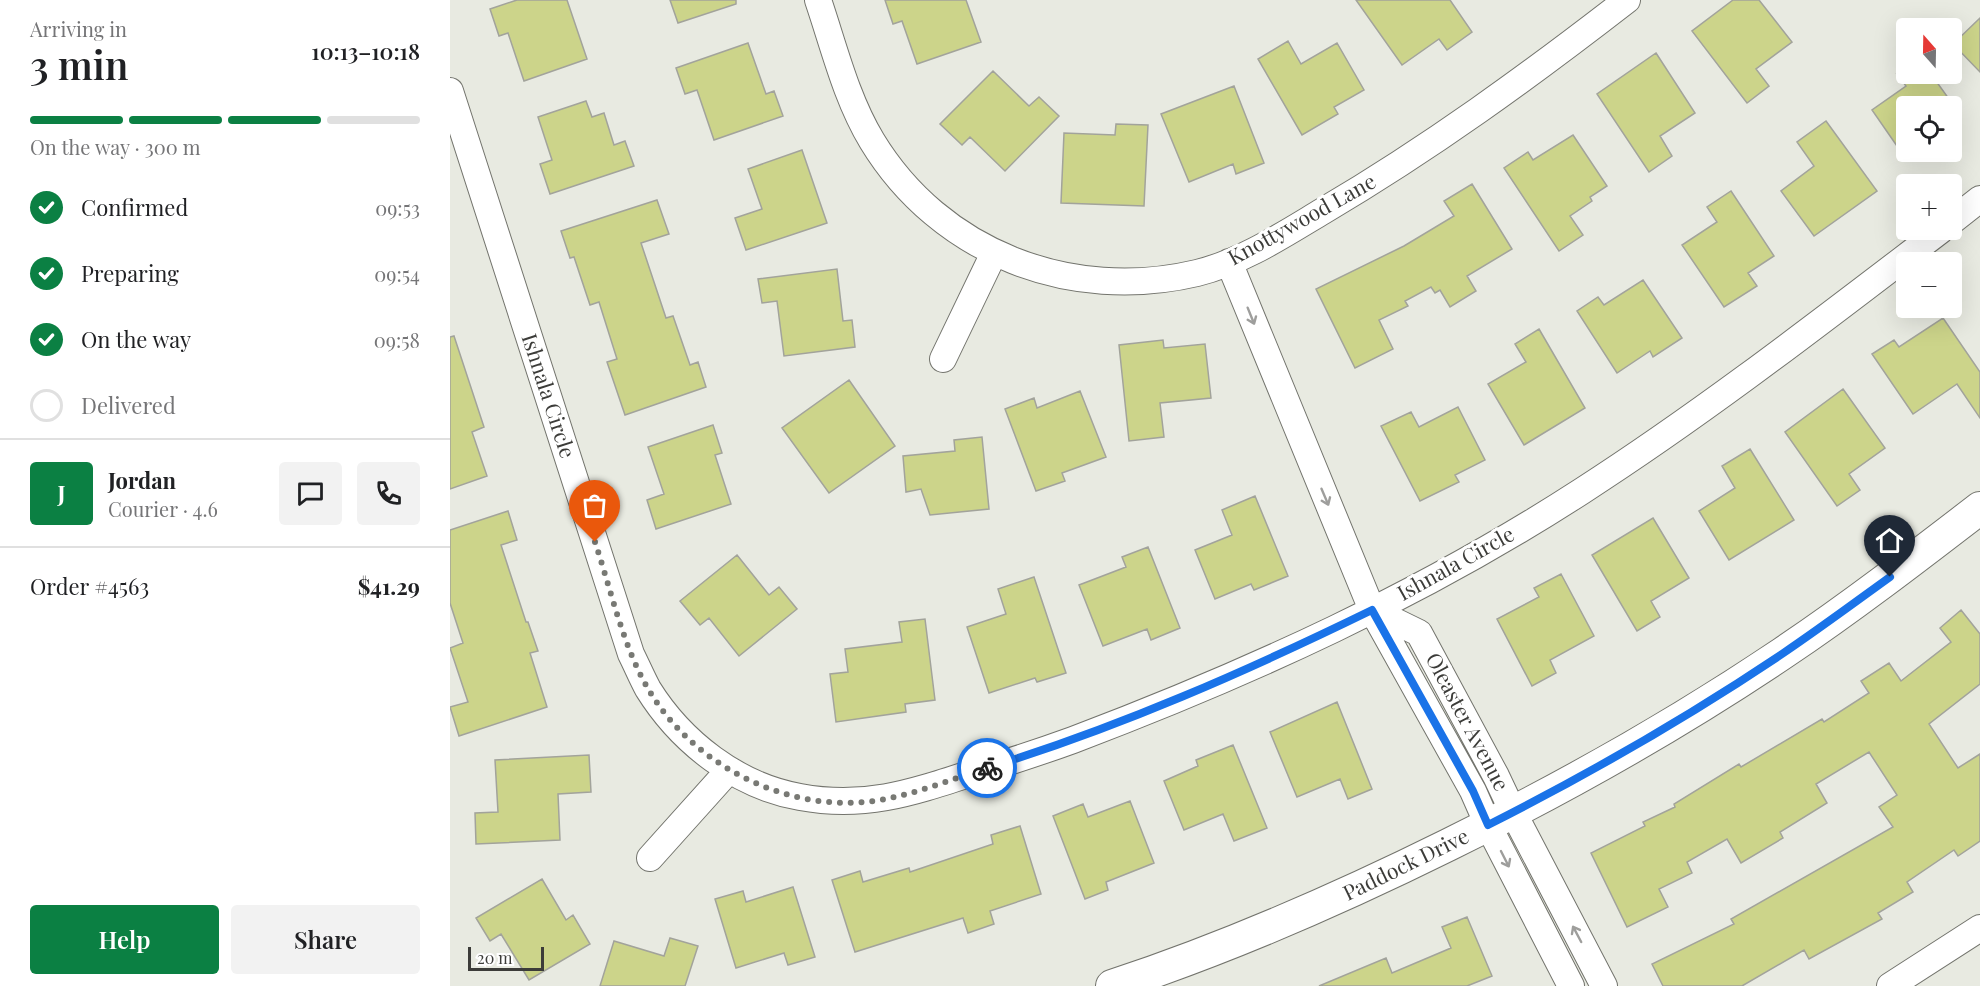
<!DOCTYPE html>
<meta charset="utf-8">
<style>
:root{--surface:#fff;--page:#f2f2f2;--text:#202124;--muted:#757577;--line:#e0e0e0;--accent:#0b8043}
body{margin:0;font-family:"Playfair Display",serif;background:var(--page);color:var(--text);height:100vh;display:flex;flex-direction:column;font-size:22px;white-space:nowrap}
*{box-sizing:border-box;margin:0}
p{font-size:20px;color:var(--muted)}
.icon{flex:none;width:33px;height:33px;fill:none;stroke:currentColor;stroke-width:2;stroke-linecap:round;stroke-linejoin:round}
.map{position:relative;flex:1;overflow:hidden}
.sheet{display:flex;flex-direction:column;background:var(--surface);width:450px}
.sheet>*{flex:none}
.needle{width:39px;rotate:340deg}
.controls{position:absolute;left:1446px;top:18px;display:grid;gap:12px}
.controls a{display:grid;place-items:center;width:66px;height:66px;border-radius:6px;background:var(--surface);box-shadow:0 6px 24px #0002;font-size:30px}
.scale{position:absolute;left:18px;bottom:15px;width:76px;box-sizing:border-box;padding-left:6px;border:3px solid #3c3c39;border-top:0;font-size:16px;line-height:21px;white-space:nowrap;color:#3c3c39;-webkit-text-stroke:4px #fff;paint-order:stroke}
.pin{position:absolute;display:grid;place-items:center;width:51px;height:51px;color:#fff;margin:-62px -26px;border-radius:50% 50% 50% 0;rotate:-45deg;box-shadow:0 0 6px #0007}
.pin .icon{rotate:45deg}
.courier{position:absolute;display:grid;place-items:center;width:60px;height:60px;margin:-30px;border:4px solid #1a73e8;border-radius:50%;background:#fff;color:#222;box-shadow:0 2px 8px #0007}
.head em{font-style:normal;font-weight:600}
.head div{display:flex;flex-direction:column-reverse}
.head{display:flex;align-items:center;justify-content:space-between;height:102px;padding:0 30px}
h1{font-size:39px;font-weight:600;line-height:45px}
.bar{display:grid;grid-template-columns:repeat(4,1fr);gap:9px 6px;align-content:center;height:72px;padding:0 30px}
.bar i{height:8px;border-radius:4px;background:var(--line)}
.bar .current{background:var(--accent)}
.bar p{grid-column:span 4}
.line{display:flex;align-items:center;gap:15px;padding:0 30px;border-top:2px solid var(--line)}
.line div{flex:1}
.round{display:grid;place-items:center;flex:none;width:63px;height:63px;border-radius:6px;background:var(--page)}
ol{padding:0 30px;list-style:none}
li{display:flex;align-items:center;gap:18px;height:66px}
li p{margin-inline-start:auto}
li .icon{padding:6px;border-radius:50%;background:var(--accent);color:#fff;stroke-width:4}
li:last-child{color:var(--muted)}
li i{width:33px;height:33px;border:3px solid var(--line);border-radius:50%}
.action{display:flex;gap:12px;margin-top:auto;padding:12px 30px}
.action a{flex:1;height:69px;border-radius:6px;background:var(--accent);color:#fff;font-size:24px;font-weight:600;line-height:69px;text-align:center}
.action a+a{background:var(--page);color:var(--text)}
main{display:flex;flex:1;min-height:0}
.map>svg:first-child{display:block}
</style>
<main>
<section class="sheet">
<div class="head"><div><h1>3 min</h1><p>Arriving in</p></div><em>10:13–10:18</em></div>
<div class="bar"><i class="current"></i><i class="current"></i><i class="current"></i><i></i><p>On the way · 300 m</p></div>
<ol>
<li><svg class="icon" aria-label="check" viewBox="0 0 24 24"><path d="M5 12l5 5 9-10"/></svg>Confirmed<p>09:53</p></li>
<li><svg class="icon" aria-label="check" viewBox="0 0 24 24"><path d="M5 12l5 5 9-10"/></svg>Preparing<p>09:54</p></li>
<li><svg class="icon" aria-label="check" viewBox="0 0 24 24"><path d="M5 12l5 5 9-10"/></svg>On the way<p>09:58</p></li>
<li><i></i>Delivered</li>
</ol>
<div class="line" style="height:108px"><b class="round" style="background:var(--accent);color:#fff">J</b><div><b>Jordan</b><p>Courier · 4.6</p></div><a class="round"><svg class="icon" aria-label="chat" viewBox="0 0 24 24"><path d="M4 5h16v11H9l-5 4z"/></svg></a><a class="round"><svg class="icon" aria-label="phone" viewBox="0 0 24 24"><path d="M5 4h4l2 5-3 2q2 4 5 5l2-3 5 2v4C11 20 4 13 5 4z"/></svg></a></div>
<div class="line" style="height:78px"><div>Order #4563</div><b>$41.29</b></div>
<div class="action"><a>Help</a><a>Share</a></div>
</section>
<div class="map">
<svg width="1530" height="986" viewBox="0 0 1530 986">
<rect width="100%" height="100%" fill="#e8eae1"/>
<path fill="#ccd48a" stroke="#a2a39b" stroke-width="1.5" d="M 67,0 L 117,0 L 137,59 L 74,81 L 58,33 L 49,36 L 40,9 Z
M 220,0 L 286,0 L 286,4 L 228,23 Z
M 435,0 L 516,0 L 531,42 L 467,64 L 452,21 L 443,24 Z
M 906,0 L 1000,0 L 1022,32 L 997,50 L 989,39 L 952,65 Z
M 1283,0 L 1309,0 L 1342,42 L 1306,69 L 1319,86 L 1297,103 L 1242,31 Z
M 1530,18 L 1530,72 L 1503,44 Z
M 838,41 L 851,64 L 887,43 L 914,90 L 884,107 L 888,114 L 852,135 L 808,59 Z
M 298,43 L 316,94 L 324,91 L 333,116 L 264,140 L 247,90 L 235,94 L 226,68 Z
M 1206,53 L 1245,113 L 1210,136 L 1222,156 L 1199,172 L 1147,94 Z
M 543,71 L 579,106 L 589,97 L 609,116 L 555,171 L 520,137 L 512,145 L 490,124 Z
M 1447,74 L 1481,74 L 1504,106 L 1456,106 L 1456,159 L 1422,110 L 1456,86 Z
M 784,86 L 814,163 L 786,174 L 783,164 L 739,182 L 711,114 Z
M 136,101 L 142,117 L 154,113 L 164,145 L 175,141 L 184,166 L 100,194 L 90,164 L 102,160 L 88,117 Z
M 1376,121 L 1427,191 L 1364,236 L 1331,191 L 1364,166 L 1347,142 Z
M 666,124 L 698,125 L 694,206 L 611,203 L 614,133 L 665,135 Z
M 1123,135 L 1157,186 L 1140,197 L 1142,201 L 1120,216 L 1133,235 L 1109,251 L 1054,168 L 1078,152 L 1083,160 Z
M 352,150 L 377,223 L 296,250 L 285,218 L 312,209 L 298,169 Z
M 1022,184 L 1062,249 L 1017,276 L 1026,291 L 1000,307 L 990,290 L 985,293 L 981,287 L 955,301 L 958,306 L 929,320 L 943,349 L 905,368 L 866,289 L 954,246 L 1004,216 L 994,201 Z
M 1281,191 L 1324,256 L 1298,273 L 1307,286 L 1274,307 L 1232,245 L 1267,222 L 1257,207 Z
M 207,200 L 219,234 L 191,243 L 216,318 L 223,316 L 240,365 L 248,362 L 256,387 L 175,415 L 157,362 L 167,359 L 149,302 L 140,305 L 124,257 L 120,258 L 111,231 Z
M 387,269 L 393,321 L 402,320 L 405,347 L 334,356 L 327,301 L 312,303 L 308,279 Z
M 1193,280 L 1232,338 L 1203,357 L 1200,351 L 1167,373 L 1127,311 L 1148,297 L 1154,305 Z
M 1493,318 L 1530,372 L 1530,418 L 1507,384 L 1463,414 L 1422,354 L 1444,340 L 1449,347 Z
M 1089,329 L 1135,408 L 1074,445 L 1038,384 L 1076,362 L 1065,344 Z
M 4,336 L 34,427 L 22,432 L 37,476 L 0,489 L 0,337 Z
M 713,340 L 714,348 L 755,344 L 761,398 L 710,403 L 714,437 L 679,441 L 669,345 Z
M 399,380 L 445,446 L 379,493 L 332,428 Z
M 1393,389 L 1435,448 L 1399,474 L 1410,490 L 1387,506 L 1335,432 Z
M 630,391 L 656,457 L 612,473 L 615,481 L 586,491 L 555,409 L 584,398 L 587,408 Z
M 1008,407 L 1035,460 L 1005,475 L 1009,482 L 970,501 L 931,426 L 961,412 L 969,427 Z
M 263,425 L 272,453 L 265,455 L 281,504 L 206,529 L 197,500 L 214,494 L 198,447 Z
M 532,437 L 539,509 L 480,515 L 471,489 L 456,492 L 453,456 L 505,451 L 504,440 Z
M 1300,449 L 1344,520 L 1279,560 L 1249,511 L 1285,488 L 1272,466 Z
M 805,496 L 838,576 L 804,590 L 801,584 L 765,599 L 745,550 L 782,535 L 772,510 Z
M 58,511 L 67,540 L 51,545 L 76,622 L 78,622 L 88,651 L 80,653 L 97,707 L 9,736 L 0,707 L 18,702 L 0,648 L 13,643 L 0,603 L 0,530 Z
M 1203,518 L 1239,578 L 1201,601 L 1210,617 L 1187,631 L 1142,555 Z
M 698,547 L 730,628 L 701,640 L 697,629 L 653,646 L 629,585 L 676,567 L 672,557 Z
M 287,555 L 319,595 L 329,587 L 347,609 L 289,656 L 259,618 L 250,625 L 230,601 Z
M 1111,574 L 1144,636 L 1100,660 L 1106,673 L 1082,686 L 1047,619 L 1089,597 L 1084,588 Z
M 584,577 L 616,673 L 587,682 L 585,678 L 539,693 L 517,627 L 556,614 L 548,589 Z
M 1511,610 L 1530,634 L 1530,684 L 1479,724 L 1508,768 L 1530,754 L 1530,841 L 1508,856 L 1504,850 L 1457,882 L 1463,892 L 1428,913 L 1432,919 L 1359,959 L 1354,950 L 1292,986 L 1213,986 L 1202,964 L 1284,924 L 1281,919 L 1443,827 L 1429,807 L 1447,795 L 1419,752 L 1366,784 L 1377,803 L 1330,832 L 1333,838 L 1291,863 L 1277,839 L 1237,862 L 1242,873 L 1209,889 L 1218,907 L 1177,927 L 1141,853 L 1195,826 L 1193,822 L 1225,807 L 1224,804 L 1289,764 L 1291,767 L 1372,719 L 1374,722 L 1419,693 L 1411,681 L 1439,663 L 1451,681 L 1501,642 L 1490,628 Z
M 475,619 L 485,700 L 455,704 L 456,712 L 386,722 L 380,674 L 398,672 L 395,649 L 452,642 L 449,622 Z
M 887,702 L 922,789 L 898,799 L 890,779 L 847,797 L 820,732 Z
M 783,745 L 817,828 L 784,841 L 773,814 L 734,830 L 714,781 L 748,766 L 746,760 Z
M 139,755 L 141,792 L 108,794 L 110,840 L 26,844 L 25,813 L 48,812 L 45,760 Z
M 680,801 L 704,863 L 656,882 L 658,890 L 635,899 L 603,816 L 633,804 L 638,817 Z
M 570,826 L 591,894 L 540,911 L 544,924 L 518,933 L 513,918 L 405,952 L 382,880 L 410,871 L 413,882 L 459,868 L 460,872 L 543,844 L 541,835 Z
M 92,879 L 116,920 L 123,915 L 140,944 L 79,980 L 51,934 L 40,941 L 26,918 Z
M 343,887 L 365,957 L 338,965 L 334,953 L 286,968 L 265,899 L 293,891 L 296,902 Z
M 1017,917 L 1042,976 L 1017,986 L 869,986 L 936,958 L 942,973 L 1001,948 L 992,927 Z
M 220,938 L 248,946 L 235,986 L 150,986 L 164,941 L 214,956 Z"/>
<g fill="none" stroke-linecap="round" stroke-linejoin="round">
<defs>
<path id="minor" d="M 368,0 C 384,47 396,98 422,141 C 490,253 621,303 747,273 C 792,262 833,235 873,211 C 980,148 1079,76 1177,0
M 0,91 L 181,654 C 187,666 192,678 198,689 C 231,742 287,786 350,797 C 414,809 461,793 522,773 C 556,763 590,752 623,740 C 800,673 973,594 1132,491 C 1256,411 1373,320 1491,230
M 1502,221 L 1530,199
M 779,262 L 922,610 L 1023,791 L 1038,825 L 1121,986
M 493,359 L 544,253
M 922,610 L 969,633 L 1046,776 L 1063,812 L 1154,986
M 200,858 L 279,770
M 1440,986 L 1530,928"/>
<path id="tertiary" d="M 662,986 C 777,948 889,899 998,845 C 1114,788 1226,725 1333,653 C 1400,608 1465,558 1530,508"/>
</defs>
<use href="#minor" stroke="#73746d" stroke-width="28"/>
<use href="#tertiary" stroke="#73746d" stroke-width="34"/>
<use href="#minor" stroke="#fff" stroke-width="26"/>
<use href="#tertiary" stroke="#fff" stroke-width="32"/>
</g>
<defs><path id="oneway-shaft" d="M-6 0H5M1.5-3L5.5 0L1.5 3" fill="none" stroke-width="1.6" stroke-linecap="round" stroke-linejoin="round" transform="scale(1.5)"/></defs>
<g stroke="#9e9e9c">
<use href="#oneway-shaft" transform="translate(801 316) rotate(68)"/>
<use href="#oneway-shaft" transform="translate(875 497) rotate(67)"/>
<use href="#oneway-shaft" transform="translate(1055 859) rotate(63)"/>
<use href="#oneway-shaft" transform="translate(1127 934) rotate(-118)"/>
</g>
<g fill="none" stroke-linecap="round" stroke-linejoin="round">
<path stroke="#787974" stroke-width="6" stroke-dasharray="0 10.8" d="M 145,542 C 161,590 172,643 197,687 C 241,764 335,813 424,801 C 463,795 500,780 537,768"/>
<path stroke="#1a73e8" stroke-width="8" d="M 537,768 C 670,727 797,671 922,610 L 1023,791 L 1038,825 C 1139,774 1238,717 1332,654 C 1369,629 1404,603 1440,577"/>
</g>
<g text-anchor="middle" stroke-width="6" stroke-linejoin="round" paint-order="stroke">
<g font-size="21" fill="#3c3c39" stroke="#fff">
<text transform="translate(852 220) rotate(-29)" y="7">Knottywood Lane</text>
<text transform="translate(98 396) rotate(72)" y="7">Ishnala Circle</text>
<text transform="translate(1006 564) rotate(-29)" y="7">Ishnala Circle</text>
<text transform="translate(1017 722) rotate(62)" y="7">Oleaster Avenue</text>
<text transform="translate(956 865) rotate(-26)" y="7">Paddock Drive</text>
</g>
</g>
</svg>
<div class="controls">
<a><svg class="needle" viewBox="-14 -14 28 28"><path d="M0-13l5 13h-10z" fill="#e53935"/><path d="M0 13l5-13h-10z" fill="#757577"/></svg></a>
<a><svg class="icon" aria-label="locate" viewBox="0 0 24 24"><circle cx="12" cy="12" r="6"/><path d="M12 2v4M12 18v4M2 12h4M18 12h4"/></svg></a>
<a>+</a>
<a>−</a>
</div>
<div class="scale">20 m</div>
<div class="pin" style="left:145px;top:542px;background:#ea580c"><svg class="icon" aria-label="bag" viewBox="0 0 24 24"><path d="M5 8h14l-1 12H6zM9 8a3 3 0 0 1 6 0"/></svg></div>
<div class="pin" style="left:1440px;top:577px;background:#1f2937"><svg class="icon" aria-label="home" viewBox="0 0 24 24"><path d="M3 11l9-7 9 7M6 9v11h12V9"/></svg></div>
<div class="courier" style="left:537px;top:768px"><svg class="icon" aria-label="bike" viewBox="0 0 24 24"><circle cx="6" cy="16" r="4"/><circle cx="18" cy="16" r="4"/><path d="M6 16l4-8h5l3 8M10 8l3 8H6M13 5h3"/></svg></div>
</div>
</main>
